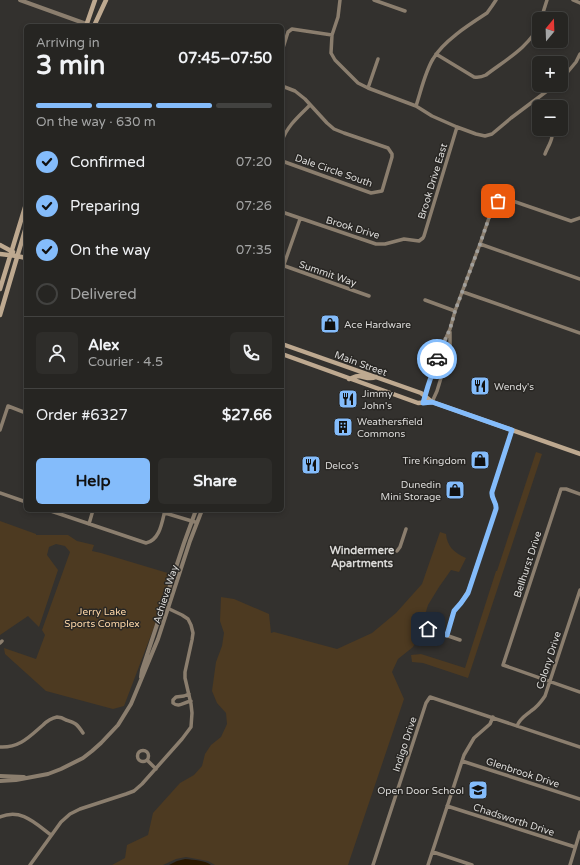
<!DOCTYPE html>
<meta charset="utf-8">
<style>
:root{--surface:#262522;--page:#2e2d2a;--text:#f1f3f6;--muted:#a4a5a5;--line:#424240;--accent:#84bcfb}
body{margin:0;font-family:"Varela Round",sans-serif;background:var(--page);color:var(--text);height:100vh;display:flex;flex-direction:column;font-size:15px;white-space:nowrap}
*{box-sizing:border-box;margin:0}
p{font-size:13px;color:var(--muted)}
.icon{flex:none;width:22px;height:22px;fill:none;stroke:currentColor;stroke-width:2;stroke-linecap:round;stroke-linejoin:round}
.map{position:relative;flex:1;overflow:hidden}
.details{position:absolute;left:24px;top:24px;width:260px;height:488px;display:flex;flex-direction:column;background:var(--surface);border-radius:6px;box-shadow:0 2px 6px #0003,0 0 0 1px var(--line)}
.details>*{flex:none}
.needle{width:26px;rotate:19deg}
.buttons{position:absolute;left:532px;top:12px;display:grid;gap:8px}
.buttons a{display:grid;place-items:center;width:36px;height:36px;border-radius:6px;background:var(--surface);box-shadow:0 2px 6px #0003,0 0 0 1px var(--line);font-size:20px}
.pin{position:absolute;display:grid;place-items:center;width:34px;height:34px;color:#fff;margin:-17px;border-radius:8px;box-shadow:0 2px 6px #0006}
.courier{position:absolute;display:grid;place-items:center;width:40px;height:40px;margin:-20px;border:3px solid #84bcfb;border-radius:50%;background:#fff;color:#222;box-shadow:0 1px 5px #0007}
.summary em{font-style:normal;font-weight:800}
.summary div{display:flex;flex-direction:column-reverse}
.summary{display:flex;align-items:center;justify-content:space-between;height:68px;padding:0 12px}
h1{font-size:26px;font-weight:800;line-height:30px}
.bar{display:grid;grid-template-columns:repeat(4,1fr);gap:6px 4px;align-content:center;height:48px;padding:0 12px}
.bar i{height:5px;border-radius:3px;background:var(--line)}
.bar .current{background:var(--accent)}
.bar p{grid-column:span 4}
.line{display:flex;align-items:center;gap:10px;padding:0 12px;border-top:1px solid var(--line)}
.line div{flex:1}
.round{display:grid;place-items:center;flex:none;width:42px;height:42px;border-radius:6px;background:var(--page)}
ol{padding:0 12px;list-style:none}
li{display:flex;align-items:center;gap:12px;height:44px}
li p{margin-inline-start:auto}
li .icon{padding:4px;border-radius:50%;background:var(--accent);color:#111;stroke-width:4}
li:last-child{color:var(--muted)}
li i{width:22px;height:22px;border:2px solid var(--line);border-radius:50%}
.action{display:flex;gap:8px;margin-top:auto;padding:8px 12px}
.action a{flex:1;height:46px;border-radius:6px;background:var(--accent);color:#111;font-size:16px;font-weight:800;line-height:46px;text-align:center}
.action a+a{background:var(--page);color:var(--text)}
.map>svg:first-child{display:block}
</style>
<div class="map">
<svg width="580" height="865" viewBox="0 0 580 865">
<rect width="100%" height="100%" fill="#33312e"/>
<path fill="#4d3a21" d="M 536,452 L 542,454 L 468,678 L 423,663 L 412,662 L 411,655 L 421,654 L 465,668 L 496,571 L 497,571 Z
M 0,521 L 36,534 L 36,535 L 68,535 L 77,541 L 94,545 L 92,551 L 101,553 L 171,574 L 159,614 L 124,706 L 113,709 L 46,691 L 5,654 L 4,648 L 36,659 L 45,635 L 42,630 L 70,552 L 65,546 L 56,544 L 49,547 L 47,555 L 58,570 L 39,627 L 28,616 L 0,635 Z
M 440,532 L 446,534 C 447,546 454,553 466,558 L 459,572 L 451,570 L 439,587 L 428,605 L 419,635 L 413,647 L 398,659 L 392,672 L 404,699 L 348,865 L 215,865 L 208,861 L 186,857 L 176,859 L 163,865 L 112,865 L 125,858 L 127,845 L 148,835 L 153,813 L 180,783 L 194,775 L 202,766 L 205,754 L 211,745 L 221,737 L 227,724 L 226,713 L 217,703 L 212,691 L 216,662 L 222,646 L 224,633 L 220,621 L 221,597 L 234,599 L 269,614 L 271,633 L 274,632 L 337,649 L 372,633 L 396,613 L 422,584 Z"/>
<path fill="#2a1800" d="M 185,859 C 194,860 204,860 211,865 L 169,865 L 177,861 Z"/>
<g fill="none" stroke-linecap="round" stroke-linejoin="round">
<path stroke="#8b7e6e" stroke-width="3.5" d="M 340,0 L 338,17 L 332,35 L 331,53 L 335,60 L 358,83 L 368,88 L 416,106 L 432,116 L 457,127 L 476,134 L 485,136 L 492,134 L 511,118 L 555,85
M 374,0 L 405,11
M 573,0 L 580,3
M 541,19 L 547,0
M 282,51 L 288,32 L 292,29 L 332,35
M 436,54 L 474,77 C 479,78 482,77 486,75 C 504,61 531,46 539,24
M 561,80 L 576,62 L 580,54
M 282,86 L 295,91 L 305,99 L 327,123 L 334,129 L 344,133 L 388,148 L 392,154 L 392,157 L 382,191 L 371,193 L 282,161
M 368,88 L 378,59
M 532,102 L 539,112
M 416,106 C 421,91 425,72 433,59 C 443,41 470,24 487,13 L 492,6 L 496,0
M 282,141 C 287,126 299,116 310,105
M 545,154 C 548,146 555,137 551,129
M 282,212 L 376,244 L 385,244 L 404,239 L 419,241 L 423,238 L 424,236 L 457,127
M 480,244 L 580,279
M 282,265 L 369,296
M 282,270 L 300,219
M 463,292 L 580,333
M 425,300 L 455,311
M 432,402 L 437,391 L 448,355 L 450,347 L 450,332
M 423,403 L 428,386 L 441,349 L 450,329 L 455,311 L 480,244 L 493,206 C 496,201 500,199 507,199 L 571,221 L 580,218
M 0,430 L 8,406 L 26,413
M 0,493 L 26,502
M 580,494 L 566,489 L 561,489 L 503,665 L 580,692
M 48,510 L 146,543 C 160,540 162,522 165,510
M 165,513 L 195,522
M 89,524 L 93,510
M 397,551 L 400,547 L 406,529
M 428,629 L 460,640
M 447,635 L 454,611 L 461,603 L 469,589 L 496,509 C 497,502 491,499 492,492 L 512,431
M 0,643 L 2,641
M 189,694 L 184,696 L 176,697 L 173,700 L 173,703 C 179,708 184,702 191,701
M 517,726 C 520,718 525,716 531,711 C 537,707 541,702 545,696 L 580,590
M 0,747 C 20,748 30,736 43,725 C 47,721 52,718 57,717 C 60,717 63,718 66,720 C 76,723 77,724 83,733
M137.5 756a5.5 5.5 0 1 1 11 0a5.5 5.5 0 1 1-11 0Z
M 147,760 L 156,769
M 462,761 L 580,799
M 447,806 L 575,847
M 0,817 C 21,808 35,823 51,835
M 433,852 L 472,865
M 30,865 L 61,822 L 70,814 L 80,809 L 126,794 L 134,791 L 142,784 L 182,739 L 191,727 L 192,713 L 191,704 L 185,678 L 185,672 L 192,640 L 193,633 L 191,625 L 188,619 L 182,615 L 163,606
M 373,865 L 426,703 L 430,697 L 580,747
M 428,865 L 464,755 L 474,738 L 490,724 L 493,717
M 570,865 L 580,832"/>
<path stroke="#8b7e6e" stroke-width="4" d="M 20,0 L 92,26
M 141,677 L 142,670 L 184,543 L 196,510
M 0,776 L 24,777
M 0,781 L 16,780 L 48,774 L 61,769 L 83,758 L 92,751 L 101,743 L 118,725 L 131,704 L 158,639 L 190,541 L 202,510"/>
<path stroke="#bea990" stroke-width="4.5" d="M 86,26 L 95,0
M 94,26 L 106,0
M 0,245 L 13,252
M 0,254 L 17,256 L 26,258
M 0,289 L 26,204
M 0,315 L 26,227
M 282,344 L 421,393 L 432,402 L 580,454
M 282,354 L 418,403 L 432,402
M 349,379 C 352,378 355,376 359,376 C 366,377 369,380 376,377"/>
</g>
<g fill="none" stroke-linecap="round" stroke-linejoin="round">
<path stroke="#a09f9c" stroke-width="4" stroke-dasharray="0 7.2" d="M 437,359 L 441,349 L 450,329 L 455,311 L 480,244 L 493,206 L 498,201"/>
<path stroke="#84bcfb" stroke-width="5" d="M 428,629 L 447,635 L 454,611 L 461,603 L 468,593 L 496,509 C 497,502 491,499 492,492 L 512,430 L 432,402 L 423,403 L 428,386 L 437,359"/>
</g>
<defs>
<symbol id="shop-square" viewBox="-11 -11 22 22"><rect x="-9" y="-9" width="18" height="18" rx="4" fill="#84bcfb" stroke="#292724"/><path d="M-5-2.5h2.3a2.7 3.5 0 0 1 5.4 0H5L5.5 6h-11ZM-1.5-2.5h3a1.5 2.3 0 0 0-3 0Z" fill="#111"/></symbol>
<symbol id="restaurant-square" viewBox="-11 -11 22 22"><rect x="-9" y="-9" width="18" height="18" rx="4" fill="#84bcfb" stroke="#292724"/><path d="M-5-6h1v4h1v-4h1v4h1v-4h1v5L-1.5 .5V6h-2V.5L-5-1ZM5-6V6H3V1.5H1.5Q1.5-4 5-6Z" fill="#111"/></symbol>
<symbol id="building-square" viewBox="-11 -11 22 22"><rect x="-9" y="-9" width="18" height="18" rx="4" fill="#84bcfb" stroke="#292724"/><path d="M-4-6H4V6H1V3H-1V6H-4ZM-2.5-4.3h1.7v1.8h-1.7ZM.8-4.3h1.7v1.8H.8ZM-2.5-1h1.7V.8h-1.7ZM.8-1h1.7V.8H.8Z" fill="#111"/></symbol>
<symbol id="school-square" viewBox="-11 -11 22 22"><rect x="-9" y="-9" width="18" height="18" rx="4" fill="#84bcfb" stroke="#292724"/><path d="M0-5L7-2L0 1L-7-2ZM-4 1L0 2.5L4 1V4Q0 6-4 4Z" fill="#111"/></symbol>
</defs>
<g fill-rule="evenodd">
<use href="#shop-square" x="319" y="313" width="22" height="22"/>
<use href="#restaurant-square" x="469" y="375" width="22" height="22"/>
<use href="#restaurant-square" x="337" y="388" width="22" height="22"/>
<use href="#building-square" x="332" y="416" width="22" height="22"/>
<use href="#shop-square" x="469" y="449" width="22" height="22"/>
<use href="#restaurant-square" x="300" y="454" width="22" height="22"/>
<use href="#shop-square" x="444" y="479" width="22" height="22"/>
<use href="#school-square" x="467" y="779" width="22" height="22"/>
</g>
<g text-anchor="middle" stroke-width="3" stroke-linejoin="round" paint-order="stroke">
<g font-size="10" fill="#dbdad8" stroke="#292724">
<text transform="translate(334 170) rotate(19)" y="4">Dale Circle South</text>
<text transform="translate(432 181) rotate(-73)" y="4">Brook Drive East</text>
<text transform="translate(353 227) rotate(17)" y="4">Brook Drive</text>
<text transform="translate(328 273) rotate(19)" y="4">Summit Way</text>
<text transform="translate(361 363) rotate(20)" y="4">Main Street</text>
<text transform="translate(527 564) rotate(-72)" y="4">Bellhurst Drive</text>
<text transform="translate(165 594) rotate(-72)" y="4">Achieva Way</text>
<text transform="translate(548 660) rotate(-72)" y="4">Colony Drive</text>
<text transform="translate(404 744) rotate(-72)" y="4">Indigo Drive</text>
<text transform="translate(523 772) rotate(18)" y="4">Glenbrook Drive</text>
<text transform="translate(514 819) rotate(18)" y="4">Chadsworth Drive</text>
</g>
<g font-size="10" fill="#dbdad8" stroke="#292724" text-anchor="start">
<text x="344" y="328">Ace Hardware</text>
<text x="494" y="390">Wendy's</text>
<text x="362" y="397">Jimmy<tspan x="362" dy="12">John's</tspan></text>
<text x="357" y="425">Weathersfield<tspan x="357" dy="12">Commons</tspan></text>
<text x="466" y="464" text-anchor="end">Tire Kingdom</text>
<text x="325" y="469">Delco's</text>
<text x="441" y="488" text-anchor="end">Dunedin<tspan x="441" dy="12">Mini Storage</tspan></text>
<text x="464" y="794" text-anchor="end">Open Door School</text>
</g>
<g font-size="10" fill="#fcd6a7" stroke="#292724">
<text x="102" y="615">Jerry Lake<tspan x="102" dy="12">Sports Complex</tspan></text>
</g>
<g font-size="11" font-weight="bold" fill="#dbdad8" stroke="#292724">
<text x="362" y="554">Windermere<tspan x="362" dy="13">Apartments</tspan></text>
</g>
</g>
</svg>
<div class="buttons">
<a><svg class="needle" viewBox="-14 -14 28 28"><path d="M0-13l5 13h-10z" fill="#e53935"/><path d="M0 13l5-13h-10z" fill="#a4a5a5"/></svg></a>
<a>+</a>
<a>−</a>
</div>
<div class="pin" style="left:498px;top:201px;background:#ea580c"><svg class="icon" aria-label="bag" viewBox="0 0 24 24"><path d="M5 8h14l-1 12H6zM9 8a3 3 0 0 1 6 0"/></svg></div>
<div class="pin" style="left:428px;top:629px;background:#1f2937"><svg class="icon" aria-label="home" viewBox="0 0 24 24"><path d="M3 11l9-7 9 7M6 9v11h12V9"/></svg></div>
<div class="courier" style="left:437px;top:359px"><svg class="icon" aria-label="car" viewBox="0 0 24 24"><path d="M5 17H2v-5l4-1 3-4h7l3 4 3 1v5h-3M9 17h6M6 11h13"/><circle cx="7" cy="17" r="2"/><circle cx="17" cy="17" r="2"/></svg></div>
<section class="details">
<div class="summary"><div><h1>3 min</h1><p>Arriving in</p></div><em>07:45–07:50</em></div>
<div class="bar"><i class="current"></i><i class="current"></i><i class="current"></i><i></i><p>On the way · 630 m</p></div>
<ol>
<li><svg class="icon" aria-label="check" viewBox="0 0 24 24"><path d="M5 12l5 5 9-10"/></svg>Confirmed<p>07:20</p></li>
<li><svg class="icon" aria-label="check" viewBox="0 0 24 24"><path d="M5 12l5 5 9-10"/></svg>Preparing<p>07:26</p></li>
<li><svg class="icon" aria-label="check" viewBox="0 0 24 24"><path d="M5 12l5 5 9-10"/></svg>On the way<p>07:35</p></li>
<li><i></i>Delivered</li>
</ol>
<div class="line" style="height:72px"><a class="round"><svg class="icon" aria-label="person" viewBox="0 0 24 24"><circle cx="12" cy="8" r="4"/><path d="M4 21q1-7 8-7t8 7"/></svg></a><div><b>Alex</b><p>Courier · 4.5</p></div><a class="round"><svg class="icon" aria-label="phone" viewBox="0 0 24 24"><path d="M5 4h4l2 5-3 2q2 4 5 5l2-3 5 2v4C11 20 4 13 5 4z"/></svg></a></div>
<div class="line" style="height:52px"><div>Order #6327</div><b>$27.66</b></div>
<div class="action"><a>Help</a><a>Share</a></div>
</section>
</div>
